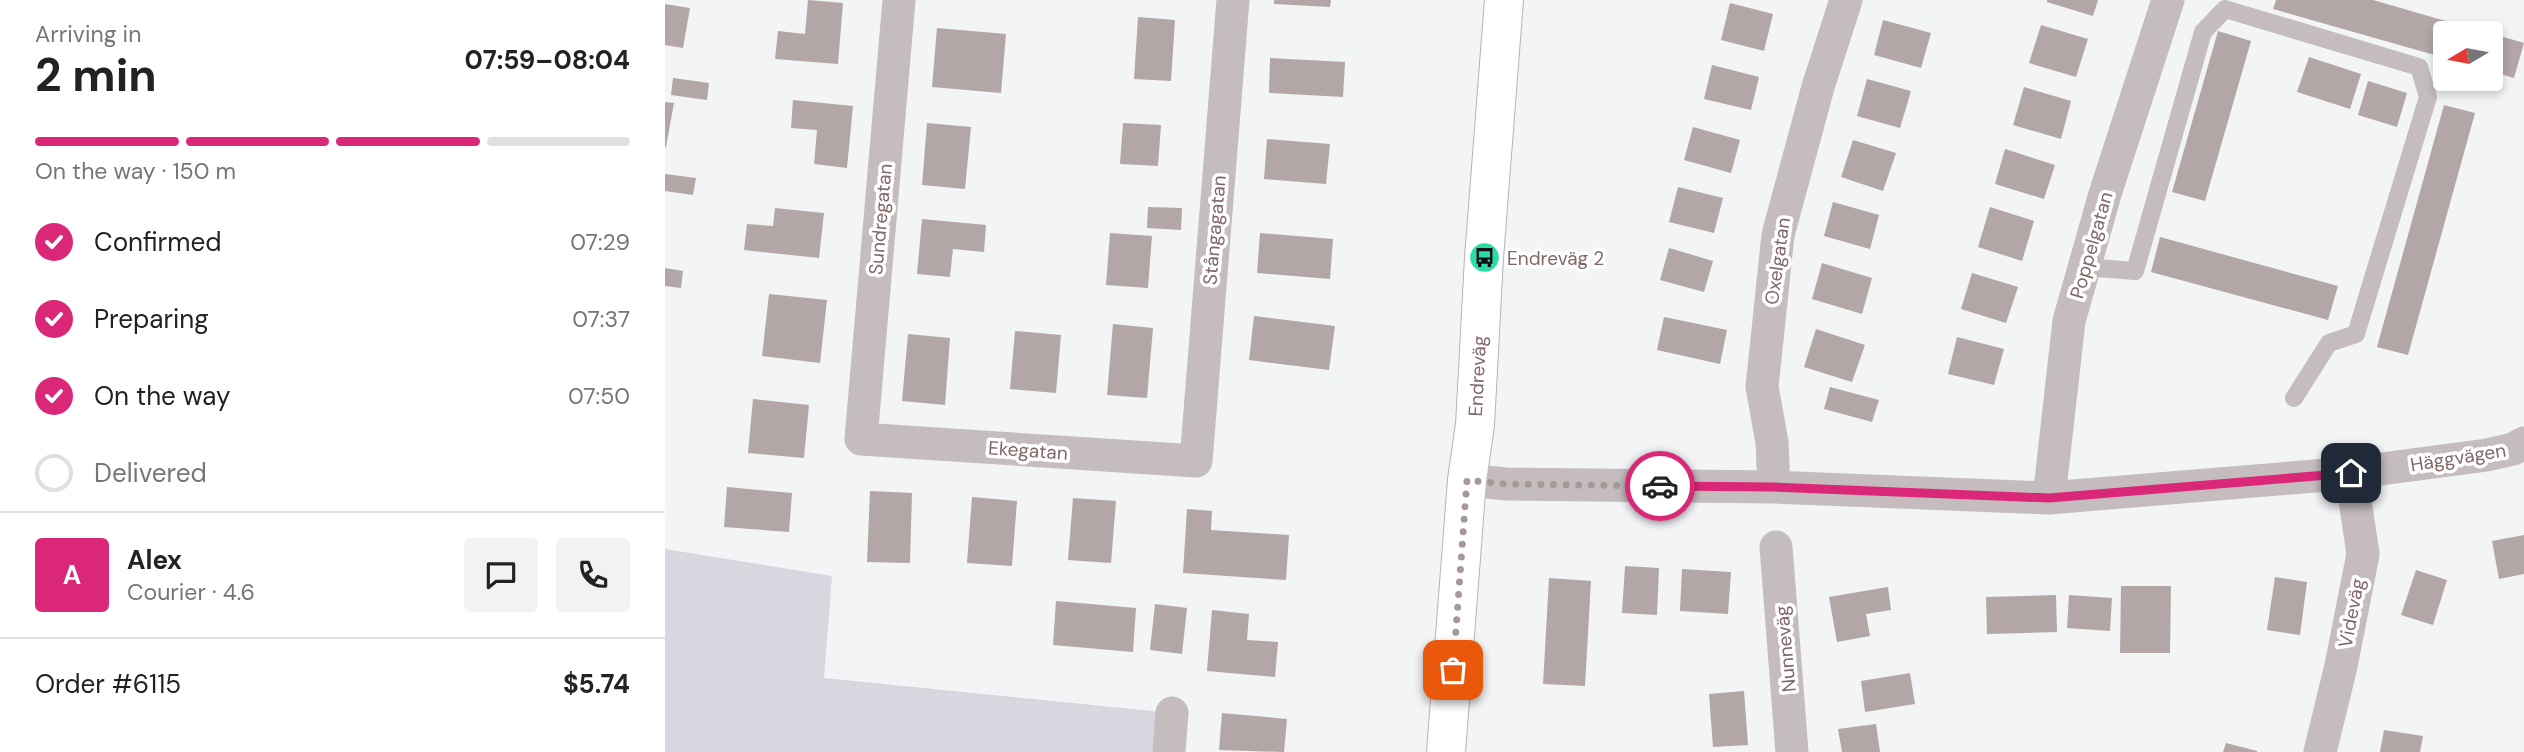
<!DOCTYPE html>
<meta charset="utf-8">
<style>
:root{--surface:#fff;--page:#f2f2f2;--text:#222;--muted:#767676;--line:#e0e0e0;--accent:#db2777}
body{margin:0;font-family:"DM Sans",sans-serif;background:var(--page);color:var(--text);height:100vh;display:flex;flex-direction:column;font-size:26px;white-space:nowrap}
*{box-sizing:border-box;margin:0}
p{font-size:23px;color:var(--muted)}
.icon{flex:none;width:38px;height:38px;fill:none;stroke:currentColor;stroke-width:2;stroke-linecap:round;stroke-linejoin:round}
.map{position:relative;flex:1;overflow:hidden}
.panel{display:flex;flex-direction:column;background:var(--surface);width:665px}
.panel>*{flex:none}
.needle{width:46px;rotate:260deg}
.controls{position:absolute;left:1768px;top:21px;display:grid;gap:14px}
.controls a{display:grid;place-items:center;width:70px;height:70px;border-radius:7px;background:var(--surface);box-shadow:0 4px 10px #0003;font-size:35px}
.pin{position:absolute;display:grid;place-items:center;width:60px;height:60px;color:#fff;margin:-30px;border-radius:14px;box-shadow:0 4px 10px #0006}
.courier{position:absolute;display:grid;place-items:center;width:70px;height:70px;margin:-35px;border:5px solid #db2777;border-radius:50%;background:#fff;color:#222;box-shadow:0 2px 9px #0007}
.head em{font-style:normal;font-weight:700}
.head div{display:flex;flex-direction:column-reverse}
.head{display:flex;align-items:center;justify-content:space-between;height:119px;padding:0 35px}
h1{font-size:46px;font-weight:700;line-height:52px}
.bar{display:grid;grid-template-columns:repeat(4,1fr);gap:10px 7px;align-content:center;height:84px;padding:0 35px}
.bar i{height:9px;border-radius:5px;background:var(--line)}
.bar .current{background:var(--accent)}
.bar p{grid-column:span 4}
.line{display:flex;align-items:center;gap:18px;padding:0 35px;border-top:2px solid var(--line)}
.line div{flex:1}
.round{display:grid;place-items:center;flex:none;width:74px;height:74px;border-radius:7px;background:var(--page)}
ol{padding:0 35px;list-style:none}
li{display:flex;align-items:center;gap:21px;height:77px}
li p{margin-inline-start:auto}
li .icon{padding:7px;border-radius:50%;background:var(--accent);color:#fff;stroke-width:4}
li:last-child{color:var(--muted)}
li i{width:38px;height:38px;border:4px solid var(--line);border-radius:50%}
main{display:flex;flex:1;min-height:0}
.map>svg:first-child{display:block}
</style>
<main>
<section class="panel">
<div class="head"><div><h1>2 min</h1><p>Arriving in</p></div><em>07:59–08:04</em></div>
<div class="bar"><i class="current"></i><i class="current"></i><i class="current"></i><i></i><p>On the way · 150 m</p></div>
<ol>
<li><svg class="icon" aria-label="check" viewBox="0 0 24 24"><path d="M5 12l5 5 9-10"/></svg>Confirmed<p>07:29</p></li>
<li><svg class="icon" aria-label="check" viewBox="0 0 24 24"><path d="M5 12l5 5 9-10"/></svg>Preparing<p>07:37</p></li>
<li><svg class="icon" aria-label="check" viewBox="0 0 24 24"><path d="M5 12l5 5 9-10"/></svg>On the way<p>07:50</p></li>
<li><i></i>Delivered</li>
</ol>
<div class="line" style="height:126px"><b class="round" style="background:var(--accent);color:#fff">A</b><div><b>Alex</b><p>Courier · 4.6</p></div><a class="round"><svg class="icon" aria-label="chat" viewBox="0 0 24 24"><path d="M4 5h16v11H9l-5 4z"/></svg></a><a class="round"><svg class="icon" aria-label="phone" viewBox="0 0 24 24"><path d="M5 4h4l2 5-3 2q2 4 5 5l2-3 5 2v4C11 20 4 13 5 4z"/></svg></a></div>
<div class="line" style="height:91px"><div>Order #6115</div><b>$5.74</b></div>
</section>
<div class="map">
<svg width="1859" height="752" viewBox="0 0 1859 752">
<rect width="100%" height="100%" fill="#f2f4f6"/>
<path fill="#d7d7df" d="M 0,549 L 167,576 L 159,678 L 507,713 L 504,752 L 0,752 Z"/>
<path fill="#b3a6a7" d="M 143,0 L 178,3 L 173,64 L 110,59 L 113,31 L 140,34 Z
M 609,0 L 666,0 L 665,7 L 609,4 Z
M 1382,0 L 1433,0 L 1428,16 L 1382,2 Z
M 1611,0 L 1708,0 L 1822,33 L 1780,33 L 1780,58 L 1608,9 Z
M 1065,3 L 1108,14 L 1099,51 L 1056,40 Z
M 0,4 L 25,8 L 18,48 L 0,45 Z
M 473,17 L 510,20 L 506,81 L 469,79 Z
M 1218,20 L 1266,33 L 1256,68 L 1209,55 Z
M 1376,25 L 1423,39 L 1411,77 L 1364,63 Z
M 272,28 L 341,34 L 336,93 L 267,87 Z
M 1553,31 L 1586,41 L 1540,201 L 1507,192 Z
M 1825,33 L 1859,43 L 1849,78 L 1825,71 Z
M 1644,57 L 1696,74 L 1685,109 L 1632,92 Z
M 605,58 L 680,62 L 678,97 L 604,93 Z
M 1047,65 L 1094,77 L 1086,110 L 1039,99 Z
M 8,78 L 44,83 L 42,100 L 6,95 Z
M 1202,79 L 1246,91 L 1235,128 L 1192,116 Z
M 1703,81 L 1742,93 L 1732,127 L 1693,115 Z
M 1359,87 L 1406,101 L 1396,139 L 1348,125 Z
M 128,100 L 188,106 L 182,168 L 149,164 L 152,130 L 126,128 Z
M 0,102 L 9,103 L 1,147 L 0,147 Z
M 1779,105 L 1810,113 L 1743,355 L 1712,347 Z
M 262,123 L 306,127 L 300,189 L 257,185 Z
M 458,123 L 496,125 L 493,166 L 455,164 Z
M 1028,127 L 1075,140 L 1066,173 L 1019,160 Z
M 602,139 L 665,144 L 661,184 L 599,179 Z
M 1188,140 L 1231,153 L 1218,191 L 1176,177 Z
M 1340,149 L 1390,165 L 1379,199 L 1330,184 Z
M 0,174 L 31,178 L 28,195 L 0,191 Z
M 1013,187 L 1058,198 L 1049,233 L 1004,222 Z
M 1168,202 L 1214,215 L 1205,249 L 1159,236 Z
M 483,207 L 517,208 L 516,230 L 482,228 Z
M 1325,207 L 1369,221 L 1357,261 L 1313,247 Z
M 110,208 L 159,213 L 154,258 L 79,250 L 82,224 L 108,226 Z
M 257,219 L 321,225 L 319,252 L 288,249 L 285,277 L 252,274 Z
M 445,233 L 487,236 L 483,288 L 441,285 Z
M 595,233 L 668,239 L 665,279 L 592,273 Z
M 1495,237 L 1673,286 L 1663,320 L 1486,272 Z
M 1004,248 L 1048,261 L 1039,292 L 995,280 Z
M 1157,263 L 1207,278 L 1197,314 L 1147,299 Z
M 0,268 L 18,271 L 16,288 L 0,286 Z
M 1307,273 L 1353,287 L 1341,323 L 1296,309 Z
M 104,294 L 162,300 L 155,363 L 97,356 Z
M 589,316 L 670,326 L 664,370 L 584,360 Z
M 999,317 L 1062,330 L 1055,364 L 992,350 Z
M 448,324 L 488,328 L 482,398 L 442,395 Z
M 1151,329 L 1200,345 L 1187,382 L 1139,367 Z
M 350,331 L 396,335 L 391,393 L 345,389 Z
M 243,334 L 285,338 L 280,405 L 237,401 Z
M 1292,337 L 1339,349 L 1329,385 L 1283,374 Z
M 1165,387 L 1214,400 L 1207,422 L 1159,409 Z
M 88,399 L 144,405 L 139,458 L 83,453 Z
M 62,487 L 127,493 L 124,532 L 59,527 Z
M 205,491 L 247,493 L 245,563 L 202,562 Z
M 307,497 L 352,501 L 347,566 L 302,563 Z
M 408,498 L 451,501 L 446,563 L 403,560 Z
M 522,509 L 547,511 L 546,530 L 624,535 L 621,580 L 518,573 Z
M 1859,535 L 1859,574 L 1834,579 L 1827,541 Z
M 960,566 L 994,568 L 992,615 L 957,613 Z
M 1017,569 L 1066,572 L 1063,614 L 1015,611 Z
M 1751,570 L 1782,580 L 1768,625 L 1736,615 Z
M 1610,577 L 1642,582 L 1635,635 L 1602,630 Z
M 884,578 L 926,581 L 920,686 L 878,684 Z
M 1456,586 L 1506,586 L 1505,653 L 1455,653 Z
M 1223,587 L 1226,610 L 1201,614 L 1205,636 L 1172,642 L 1164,597 Z
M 1391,595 L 1392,632 L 1322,634 L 1321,597 Z
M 1404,595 L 1447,598 L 1445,631 L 1402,628 Z
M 391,601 L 471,608 L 468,652 L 388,645 Z
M 490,604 L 522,608 L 517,654 L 485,650 Z
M 547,610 L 584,614 L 582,640 L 613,642 L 610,677 L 542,671 Z
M 1245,673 L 1250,704 L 1200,712 L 1196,681 Z
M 1079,691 L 1083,745 L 1048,747 L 1044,694 Z
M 557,713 L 622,719 L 619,752 L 554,750 Z
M 1211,724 L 1215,752 L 1177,752 L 1173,729 Z
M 1719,730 L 1758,736 L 1755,752 L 1715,752 Z
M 1561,743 L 1592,751 L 1592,752 L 1558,752 Z"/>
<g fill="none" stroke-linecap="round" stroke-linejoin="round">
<defs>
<path id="secondary" d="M 781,752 L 802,480 L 810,425 L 819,258 L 839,0"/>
</defs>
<use href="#secondary" stroke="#bbb1b2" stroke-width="40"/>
<path stroke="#c4bcbd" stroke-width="18" d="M 1419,267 L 1470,271 L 1538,32 L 1560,9 L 1754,67 L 1763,97 L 1691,334 L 1664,343 L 1629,398"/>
<path stroke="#c4bcbd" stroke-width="33" d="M 234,0 L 196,439 L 531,461 L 568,0
M 802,480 L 841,484 L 1109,487 L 1384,498 L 1686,473 L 1822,455 L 1848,449 L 1859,443
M 1109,487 L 1107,442 L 1097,387 L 1113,235 L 1153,87 L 1181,0
M 1384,498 L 1404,321 L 1440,194 L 1503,0
M 1111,547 L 1127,752
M 504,752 L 507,713
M 1655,752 L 1676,666 L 1698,554 L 1686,473"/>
<use href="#secondary" stroke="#fff" stroke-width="38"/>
</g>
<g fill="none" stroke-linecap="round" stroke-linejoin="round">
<path stroke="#a9989a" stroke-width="7" stroke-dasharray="0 12.6" d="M 788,670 L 802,480 L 841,484 L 995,486"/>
<path stroke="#db2777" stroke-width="9" d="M 995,486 L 1109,487 L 1384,498 L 1686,473"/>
</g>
<defs>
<symbol id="bus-disc" viewBox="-11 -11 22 22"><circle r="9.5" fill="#2ddba9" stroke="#fff"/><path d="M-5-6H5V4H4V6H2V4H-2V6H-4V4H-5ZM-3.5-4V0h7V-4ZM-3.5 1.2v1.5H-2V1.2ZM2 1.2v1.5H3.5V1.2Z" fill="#111"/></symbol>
</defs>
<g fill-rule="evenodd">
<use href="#bus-disc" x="802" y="240" width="35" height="35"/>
</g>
<g text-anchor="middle" stroke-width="7" stroke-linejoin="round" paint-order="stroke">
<g font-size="19" fill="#826668" stroke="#fff">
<text transform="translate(215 219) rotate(-85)" y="7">Sundregatan</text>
<text transform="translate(549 230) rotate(-85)" y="7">Stångagatan</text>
<text transform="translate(1426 245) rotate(-74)" y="7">Poppelgatan</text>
<text transform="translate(1112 261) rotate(-82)" y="7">Oxelgatan</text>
<text transform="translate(812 376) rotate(-87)" y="7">Endreväg</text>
<text transform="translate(363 450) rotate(4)" y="7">Ekegatan</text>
<text transform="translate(1793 457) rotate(-9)" y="7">Häggvägen</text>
<text transform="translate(1686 613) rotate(-79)" y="7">Videväg</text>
<text transform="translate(1120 649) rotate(-95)" y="7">Nunneväg</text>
</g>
<g font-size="19" fill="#826668" stroke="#fff" text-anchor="start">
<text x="842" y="265">Endreväg 2</text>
</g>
</g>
</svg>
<div class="controls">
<a><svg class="needle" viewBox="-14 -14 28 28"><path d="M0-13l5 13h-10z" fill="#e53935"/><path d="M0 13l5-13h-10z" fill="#767676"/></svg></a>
</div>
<div class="pin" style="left:788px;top:670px;background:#ea580c"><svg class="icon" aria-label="bag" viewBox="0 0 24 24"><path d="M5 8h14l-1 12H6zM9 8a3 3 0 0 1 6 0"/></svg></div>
<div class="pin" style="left:1686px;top:473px;background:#1f2937"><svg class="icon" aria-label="home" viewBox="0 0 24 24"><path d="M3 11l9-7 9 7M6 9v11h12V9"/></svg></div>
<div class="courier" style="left:995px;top:486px"><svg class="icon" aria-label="car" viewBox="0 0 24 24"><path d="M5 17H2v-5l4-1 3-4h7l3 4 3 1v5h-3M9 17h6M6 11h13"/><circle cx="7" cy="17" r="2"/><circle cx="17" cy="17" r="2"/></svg></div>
</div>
</main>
